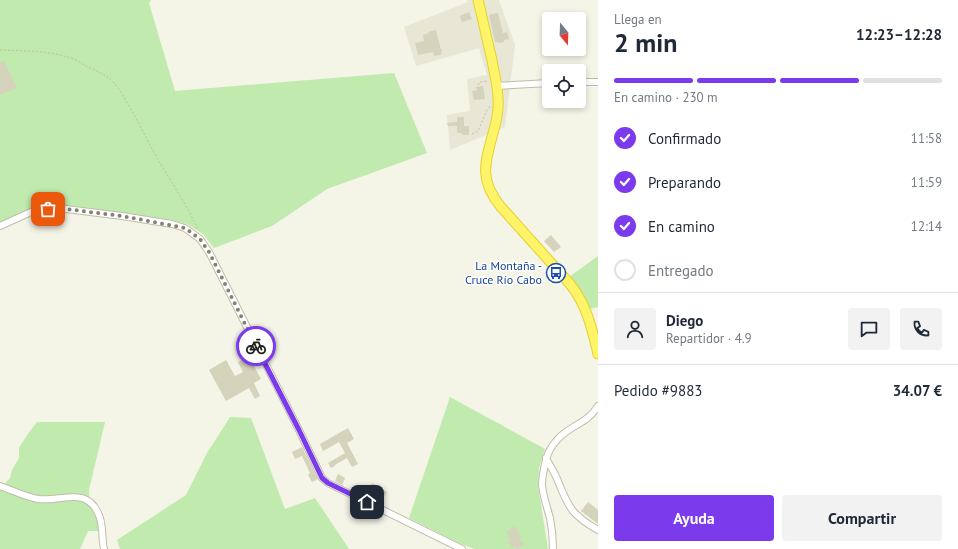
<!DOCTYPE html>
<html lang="es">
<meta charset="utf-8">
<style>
:root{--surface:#fff;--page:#f2f2f3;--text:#1f2937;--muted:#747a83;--line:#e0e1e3;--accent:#7c3aed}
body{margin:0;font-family:"PT Sans",sans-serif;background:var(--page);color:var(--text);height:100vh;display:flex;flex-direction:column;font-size:15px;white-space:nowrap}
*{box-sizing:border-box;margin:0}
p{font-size:13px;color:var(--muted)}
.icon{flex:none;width:22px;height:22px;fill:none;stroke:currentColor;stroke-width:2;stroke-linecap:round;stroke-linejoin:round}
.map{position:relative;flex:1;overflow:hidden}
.panel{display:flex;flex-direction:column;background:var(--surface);width:360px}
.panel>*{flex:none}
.needle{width:26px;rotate:161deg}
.controls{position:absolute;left:542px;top:12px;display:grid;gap:8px}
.controls a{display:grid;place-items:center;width:44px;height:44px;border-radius:4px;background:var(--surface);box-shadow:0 2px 6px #0003;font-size:20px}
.pin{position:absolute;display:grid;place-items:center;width:34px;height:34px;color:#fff;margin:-17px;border-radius:8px;box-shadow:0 2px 6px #0006}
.courier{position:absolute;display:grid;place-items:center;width:40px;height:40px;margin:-20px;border:3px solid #7c3aed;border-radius:50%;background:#fff;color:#222;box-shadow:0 1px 5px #0007}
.summary em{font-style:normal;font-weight:600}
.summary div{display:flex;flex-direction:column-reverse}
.summary{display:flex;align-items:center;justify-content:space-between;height:68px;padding:0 16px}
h1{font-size:26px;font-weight:600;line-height:30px}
.bar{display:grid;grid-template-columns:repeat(4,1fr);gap:6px 4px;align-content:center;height:48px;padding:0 16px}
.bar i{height:5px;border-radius:3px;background:var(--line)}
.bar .active{background:var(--accent)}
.bar p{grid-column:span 4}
.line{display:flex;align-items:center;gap:10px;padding:0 16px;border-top:1px solid var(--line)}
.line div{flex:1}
.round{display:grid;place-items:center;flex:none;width:42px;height:42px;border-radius:4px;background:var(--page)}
ol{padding:0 16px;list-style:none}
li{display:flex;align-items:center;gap:12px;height:44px}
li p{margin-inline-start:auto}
li .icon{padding:4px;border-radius:50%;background:var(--accent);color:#fff;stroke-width:4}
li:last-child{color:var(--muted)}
li i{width:22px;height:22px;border:2px solid var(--line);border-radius:50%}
.action{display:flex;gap:8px;margin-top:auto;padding:8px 16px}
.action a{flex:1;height:46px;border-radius:4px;background:var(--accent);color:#fff;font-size:16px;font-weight:600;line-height:46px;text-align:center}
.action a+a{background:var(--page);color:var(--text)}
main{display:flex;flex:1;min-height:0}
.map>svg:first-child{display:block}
</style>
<main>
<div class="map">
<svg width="598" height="549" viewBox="0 0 598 549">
<rect width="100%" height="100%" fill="#f4f4e7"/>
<path fill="#e8e7d5" d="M 467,0 L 499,0 L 515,45 L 505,127 L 450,150 L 447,115 L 470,111 L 467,79 L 487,75 L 479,48 L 416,66 L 404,27 L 468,2 Z"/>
<path fill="#c0eaae" d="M 0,0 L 151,0 L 149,3 L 175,91 L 394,73 L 427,153 L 327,189 L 272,226 L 214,248 L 203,234 L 187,224 L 172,220 L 111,212 L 48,205 L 28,210 L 0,224 Z
M 598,256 L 598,307 L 590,309 L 585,298 L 569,277 Z
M 450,397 L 545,449 L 539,468 L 538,486 L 548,549 L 475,549 L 461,544 L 409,518 Z
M 230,417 L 251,418 L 285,509 L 315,498 L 349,549 L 120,549 L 117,540 L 186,495 L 207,453 Z
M 37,422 L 105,422 L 89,490 L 90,507 L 98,520 L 98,531 L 88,531 L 80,549 L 0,549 L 0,489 L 10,478 L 12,470 L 19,458 L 19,448 L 27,435 Z"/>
<path fill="#d6d3bc" d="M 469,12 L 472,19 L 462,22 L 460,16 Z
M 498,13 L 503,33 L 507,32 L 509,39 L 504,40 L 504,42 L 498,43 L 498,42 L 495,42 L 489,15 Z
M 436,30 L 441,50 L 442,49 L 441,55 L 434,56 L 433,52 L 418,55 L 415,43 L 424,41 L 423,35 L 429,33 L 428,32 Z
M 4,61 L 17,88 L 0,95 L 0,63 Z
M 483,86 L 485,99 L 474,100 L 472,91 L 477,90 L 476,87 Z
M 457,117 L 464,117 L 464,126 L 469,126 L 469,135 L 462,135 L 462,133 L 457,133 L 457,126 L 448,126 L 447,123 L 457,122 Z
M 551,235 L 561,247 L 554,252 L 544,241 Z
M 249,357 L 261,379 L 254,383 L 260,396 L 255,399 L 249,388 L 226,401 L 209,370 L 226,360 L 235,376 L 243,372 L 238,362 Z
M 348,428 L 354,439 L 347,443 L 358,464 L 352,467 L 347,458 L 335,465 L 335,466 L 331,468 L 328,463 L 345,453 L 339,442 L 323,451 L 320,444 Z
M 302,447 L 318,479 L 312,482 L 308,475 L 310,473 L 302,456 L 295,459 L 292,452 Z
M 338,474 L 345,478 L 342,485 L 335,481 Z
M 372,483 L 387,492 L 380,504 L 365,495 Z
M 588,502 L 598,510 L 598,524 L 581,511 Z
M 515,526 L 521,537 L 519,538 L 524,545 L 518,549 L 517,549 L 515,546 L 512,548 L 508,542 L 511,540 L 506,532 Z"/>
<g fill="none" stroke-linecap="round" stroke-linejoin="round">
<defs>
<path id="minor" d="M 579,82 L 598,82
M 497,86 L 549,83
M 0,226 L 31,212 L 48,209 L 66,209 L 122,216 L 172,224 L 185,228 L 200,239 L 209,252 L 299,430 L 322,478 L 328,483 L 462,549
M 546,458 C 550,466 555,473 558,481 C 562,491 566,502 573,511 C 580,519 589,525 598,530
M 0,486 C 12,490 25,497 38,499 C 60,502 86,486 98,513 C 104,524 101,537 104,549
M 553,549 C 553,539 552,528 550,518 C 547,507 543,496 542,485 C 542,477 544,468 546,460 C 548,452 552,445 558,439 C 570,425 587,424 598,406"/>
<path id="highway" d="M 478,0 C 483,20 487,40 492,60 C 494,73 498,86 498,99 C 499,109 497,117 495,126 C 486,160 477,178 501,207 L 570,284 C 587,305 592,329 598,354"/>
</defs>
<use href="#minor" stroke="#c0bea9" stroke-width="8"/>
<use href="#highway" stroke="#e4d032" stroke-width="11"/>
<path stroke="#c3bf9a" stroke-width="1" stroke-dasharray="2 2" stroke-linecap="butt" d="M 0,50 C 25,51 54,50 78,61 C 81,63 85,66 88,67 C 98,72 106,74 114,83 C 121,91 126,101 132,111 C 140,126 148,141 156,156 C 170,181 187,204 198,230
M 478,85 L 480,82 L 487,81
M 472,134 L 478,131 L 486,112 L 490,106"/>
<use href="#minor" stroke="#fff" stroke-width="6"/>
<use href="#highway" stroke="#fff368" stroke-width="9"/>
</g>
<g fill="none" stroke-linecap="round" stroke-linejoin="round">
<path stroke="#848274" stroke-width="4" stroke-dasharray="0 7.2" d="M 48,209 L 66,209 L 122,216 L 185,228 L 200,239 L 209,252 L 256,346"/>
<path stroke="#7c3aed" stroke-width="5" d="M 256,346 L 299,430 L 322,478 L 328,483 L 367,502"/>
</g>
<defs>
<symbol id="bus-ring" viewBox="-11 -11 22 22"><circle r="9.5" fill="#fff" stroke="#1a4fb4" stroke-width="1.5"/><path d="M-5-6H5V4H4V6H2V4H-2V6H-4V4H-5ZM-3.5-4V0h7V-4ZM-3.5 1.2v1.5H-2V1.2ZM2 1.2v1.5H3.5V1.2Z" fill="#1a4fb4"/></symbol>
</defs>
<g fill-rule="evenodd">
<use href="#bus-ring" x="545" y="262" width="22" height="22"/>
</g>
<g text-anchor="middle" stroke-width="3" stroke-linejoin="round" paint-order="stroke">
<g font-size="12" fill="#164399" stroke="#fff" text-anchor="end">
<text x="542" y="270">La Montaña -<tspan x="542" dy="14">Cruce Río Cabo</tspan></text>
</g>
</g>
</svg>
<div class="controls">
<a><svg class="needle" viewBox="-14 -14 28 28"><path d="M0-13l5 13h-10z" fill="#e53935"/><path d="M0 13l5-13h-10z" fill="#747a83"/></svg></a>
<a><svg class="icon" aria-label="locate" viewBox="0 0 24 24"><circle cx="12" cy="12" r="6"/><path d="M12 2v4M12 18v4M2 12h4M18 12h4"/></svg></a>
</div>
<div class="pin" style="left:48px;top:209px;background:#ea580c"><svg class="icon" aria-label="bag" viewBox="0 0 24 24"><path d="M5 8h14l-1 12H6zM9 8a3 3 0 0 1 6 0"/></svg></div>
<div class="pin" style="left:367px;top:502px;background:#1f2937"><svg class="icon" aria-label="home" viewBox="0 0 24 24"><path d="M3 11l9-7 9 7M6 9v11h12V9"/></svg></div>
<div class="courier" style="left:256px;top:346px"><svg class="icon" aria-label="bike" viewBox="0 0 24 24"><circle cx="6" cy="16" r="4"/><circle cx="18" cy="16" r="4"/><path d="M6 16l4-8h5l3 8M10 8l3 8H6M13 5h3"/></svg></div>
</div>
<section class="panel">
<div class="summary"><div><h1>2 min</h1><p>Llega en</p></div><em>12:23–12:28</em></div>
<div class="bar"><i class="active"></i><i class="active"></i><i class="active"></i><i></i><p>En camino · 230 m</p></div>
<ol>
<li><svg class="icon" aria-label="check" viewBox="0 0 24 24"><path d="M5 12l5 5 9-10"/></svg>Confirmado<p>11:58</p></li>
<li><svg class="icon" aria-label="check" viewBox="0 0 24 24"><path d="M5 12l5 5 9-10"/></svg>Preparando<p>11:59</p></li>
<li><svg class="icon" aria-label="check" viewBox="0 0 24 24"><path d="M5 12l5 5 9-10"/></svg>En camino<p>12:14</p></li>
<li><i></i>Entregado</li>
</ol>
<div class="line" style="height:72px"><a class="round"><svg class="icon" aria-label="person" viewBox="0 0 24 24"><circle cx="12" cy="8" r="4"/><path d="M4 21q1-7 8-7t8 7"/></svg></a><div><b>Diego</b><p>Repartidor · 4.9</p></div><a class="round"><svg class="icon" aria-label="chat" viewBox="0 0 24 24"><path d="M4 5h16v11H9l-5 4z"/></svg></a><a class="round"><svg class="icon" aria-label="phone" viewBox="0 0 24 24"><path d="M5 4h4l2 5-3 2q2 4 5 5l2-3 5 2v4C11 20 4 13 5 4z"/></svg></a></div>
<div class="line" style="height:52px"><div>Pedido #9883</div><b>34.07 €</b></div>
<div class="action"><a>Ayuda</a><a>Compartir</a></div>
</section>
</main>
